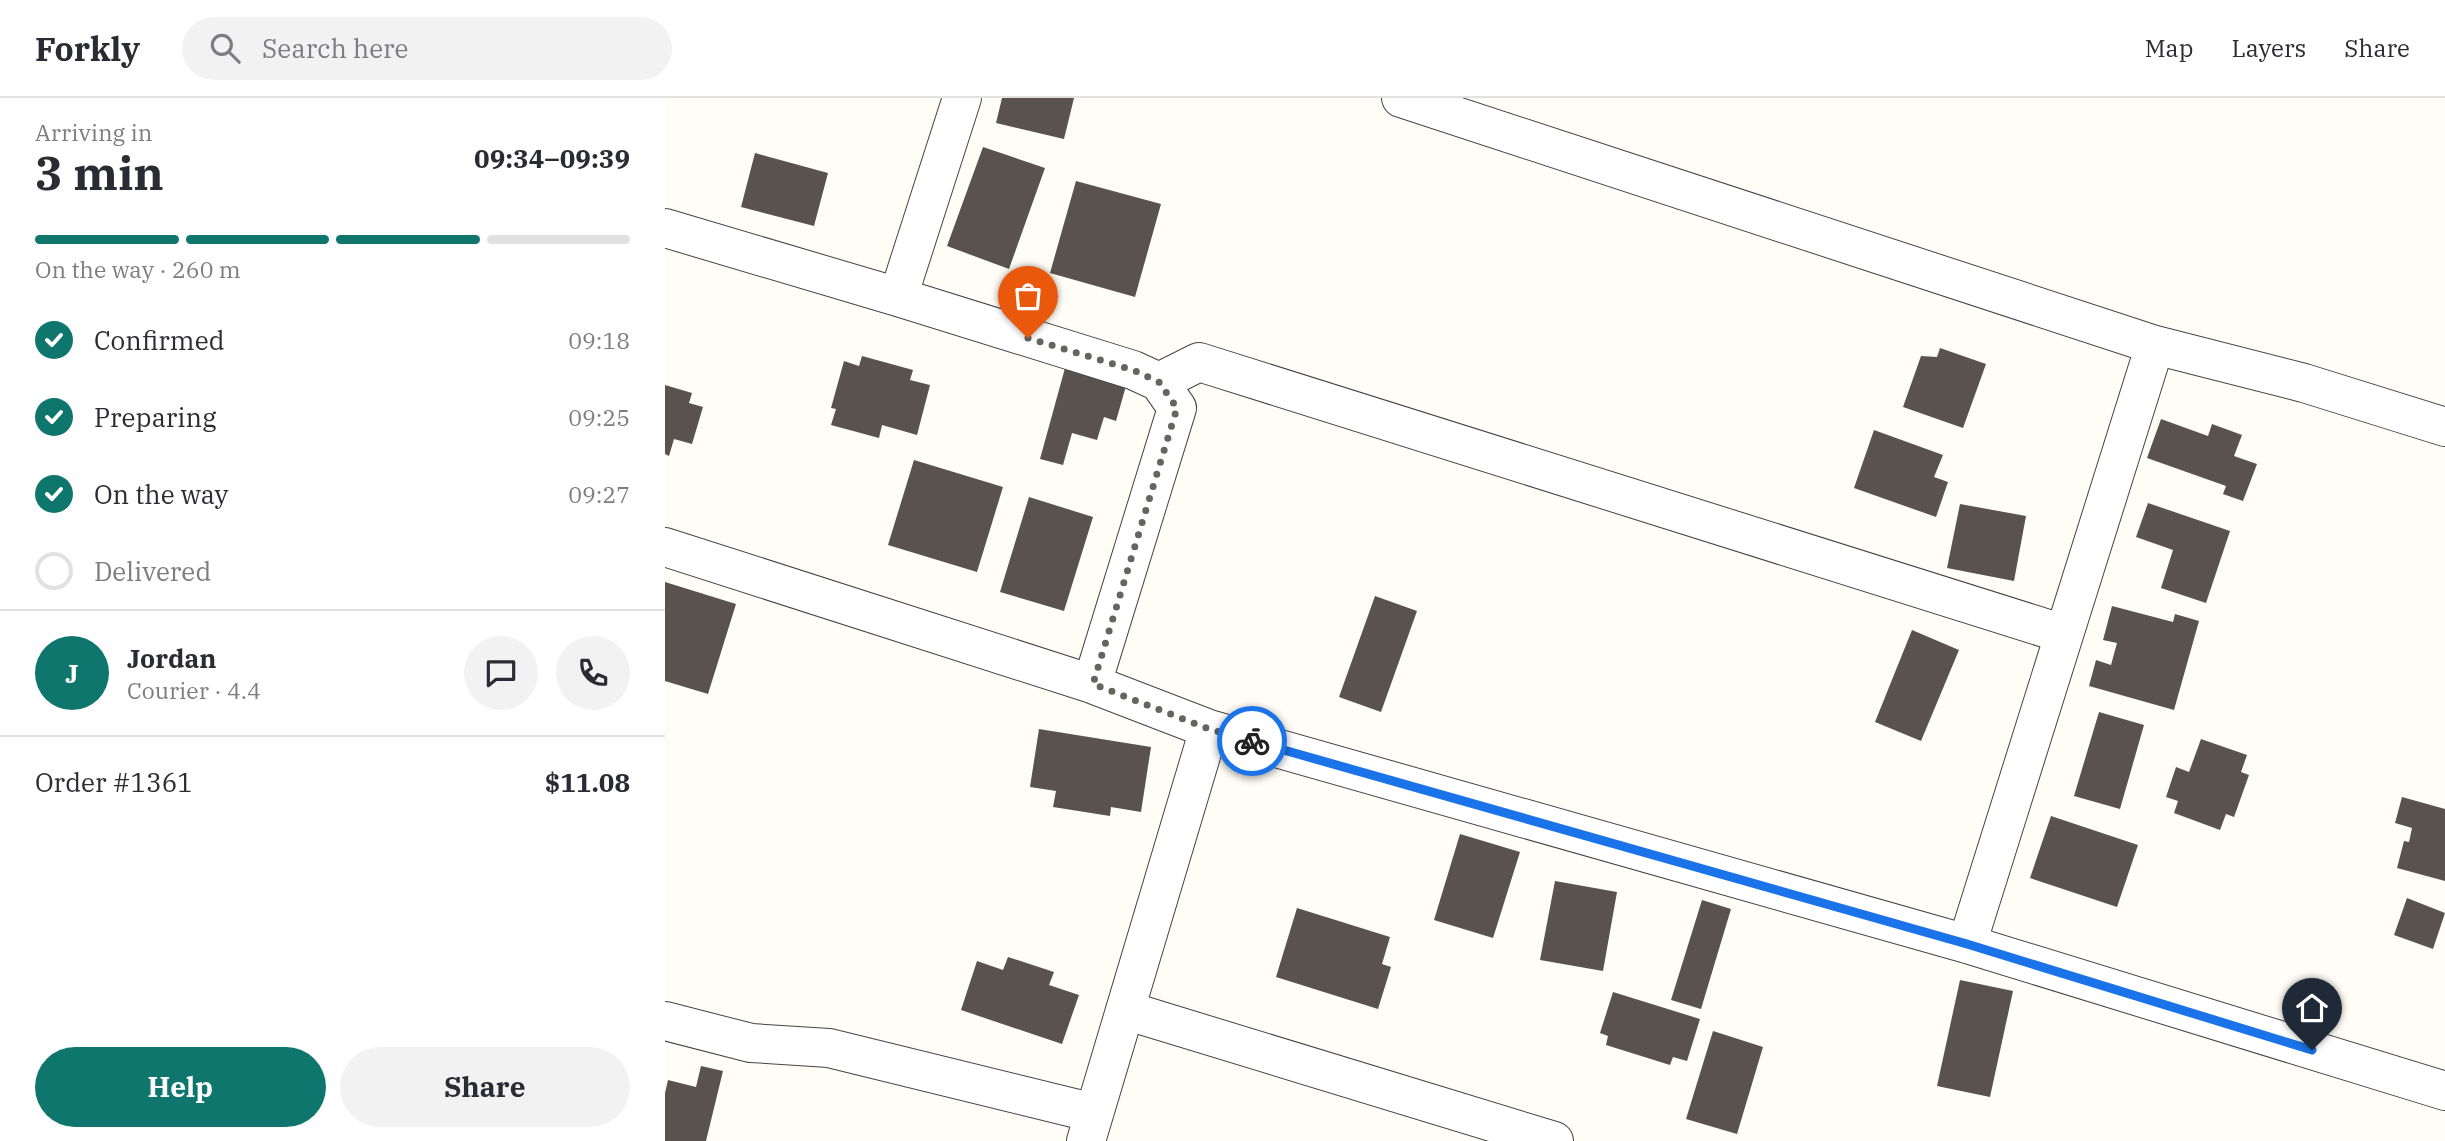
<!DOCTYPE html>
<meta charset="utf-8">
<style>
:root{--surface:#fff;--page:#f2f2f3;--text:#2b2b33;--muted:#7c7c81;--line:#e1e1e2;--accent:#0f766e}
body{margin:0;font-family:"IBM Plex Serif",serif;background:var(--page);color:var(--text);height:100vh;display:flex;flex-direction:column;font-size:26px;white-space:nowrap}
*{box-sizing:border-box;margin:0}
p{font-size:23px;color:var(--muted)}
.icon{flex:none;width:38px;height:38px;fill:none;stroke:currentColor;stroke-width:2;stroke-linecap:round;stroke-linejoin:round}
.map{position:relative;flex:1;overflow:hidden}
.drawer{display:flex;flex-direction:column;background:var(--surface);width:665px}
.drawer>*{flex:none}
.pin{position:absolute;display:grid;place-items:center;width:60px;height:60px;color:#fff;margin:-72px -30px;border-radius:50% 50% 50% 0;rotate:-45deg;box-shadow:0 0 7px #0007}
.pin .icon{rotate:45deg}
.courier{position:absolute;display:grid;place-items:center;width:70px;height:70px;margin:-35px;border:5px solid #1a73e8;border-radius:50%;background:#fff;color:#222;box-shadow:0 2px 9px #0007}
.summary em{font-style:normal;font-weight:800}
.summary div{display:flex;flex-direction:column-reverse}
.summary{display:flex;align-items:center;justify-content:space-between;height:119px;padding:0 35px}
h1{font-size:46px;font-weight:800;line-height:52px}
.bar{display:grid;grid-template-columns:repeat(4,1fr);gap:10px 7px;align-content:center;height:84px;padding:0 35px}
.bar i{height:9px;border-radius:5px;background:var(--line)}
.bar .on{background:var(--accent)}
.bar p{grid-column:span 4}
.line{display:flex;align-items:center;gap:18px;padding:0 35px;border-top:2px solid var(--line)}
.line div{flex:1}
.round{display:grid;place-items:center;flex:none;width:74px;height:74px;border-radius:37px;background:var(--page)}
ol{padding:0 35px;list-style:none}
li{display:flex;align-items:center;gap:21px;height:77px}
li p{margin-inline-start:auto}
li .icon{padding:7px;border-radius:50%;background:var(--accent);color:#fff;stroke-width:4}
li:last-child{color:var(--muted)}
li i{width:38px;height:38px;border:4px solid var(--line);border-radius:50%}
.action{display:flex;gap:14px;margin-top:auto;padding:14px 35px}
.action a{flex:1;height:80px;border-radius:42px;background:var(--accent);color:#fff;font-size:28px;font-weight:800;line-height:80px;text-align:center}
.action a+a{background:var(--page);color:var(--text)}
header{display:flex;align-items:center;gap:42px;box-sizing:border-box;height:98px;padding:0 35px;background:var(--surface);border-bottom:2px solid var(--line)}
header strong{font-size:33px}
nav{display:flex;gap:38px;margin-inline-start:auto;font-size:24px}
.search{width:490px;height:63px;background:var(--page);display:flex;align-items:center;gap:18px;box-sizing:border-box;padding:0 24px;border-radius:38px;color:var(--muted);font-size:26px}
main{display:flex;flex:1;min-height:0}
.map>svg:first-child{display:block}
</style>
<header>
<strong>Forkly</strong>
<div class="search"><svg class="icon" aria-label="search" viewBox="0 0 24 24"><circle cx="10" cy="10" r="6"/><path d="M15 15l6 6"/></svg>Search here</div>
<nav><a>Map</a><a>Layers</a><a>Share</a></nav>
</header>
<main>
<section class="drawer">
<div class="summary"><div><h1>3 min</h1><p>Arriving in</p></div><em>09:34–09:39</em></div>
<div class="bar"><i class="on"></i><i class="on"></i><i class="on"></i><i></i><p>On the way · 260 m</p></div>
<ol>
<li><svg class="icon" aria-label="check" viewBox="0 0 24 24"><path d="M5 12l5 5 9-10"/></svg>Confirmed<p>09:18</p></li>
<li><svg class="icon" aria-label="check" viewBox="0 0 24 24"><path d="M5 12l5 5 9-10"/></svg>Preparing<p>09:25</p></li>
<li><svg class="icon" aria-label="check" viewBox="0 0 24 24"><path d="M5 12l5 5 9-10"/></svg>On the way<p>09:27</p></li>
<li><i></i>Delivered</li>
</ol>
<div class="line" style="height:126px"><b class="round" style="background:var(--accent);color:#fff">J</b><div><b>Jordan</b><p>Courier · 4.4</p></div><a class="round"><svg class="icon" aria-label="chat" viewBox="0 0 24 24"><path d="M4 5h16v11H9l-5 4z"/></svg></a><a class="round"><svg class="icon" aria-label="phone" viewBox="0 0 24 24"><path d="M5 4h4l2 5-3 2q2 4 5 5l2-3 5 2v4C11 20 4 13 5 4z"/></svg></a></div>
<div class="line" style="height:91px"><div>Order #1361</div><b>$11.08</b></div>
<div class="action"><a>Help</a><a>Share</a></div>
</section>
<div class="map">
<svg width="1780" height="1043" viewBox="0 0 1780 1043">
<rect width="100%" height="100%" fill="#fffdf5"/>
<path fill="#5a524d" d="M 337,0 L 409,0 L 399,41 L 331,25 Z
M 318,49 L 380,70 L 344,171 L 282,148 Z
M 90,55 L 163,75 L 149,128 L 76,109 Z
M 411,83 L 496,106 L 470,199 L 385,175 Z
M 1275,250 L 1321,266 L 1298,330 L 1238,309 L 1256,258 L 1272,259 Z
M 197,258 L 248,272 L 245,282 L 265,287 L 252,337 L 217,327 L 214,340 L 166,327 L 171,311 L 166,310 L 179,263 L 194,268 Z
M 400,270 L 461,288 L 451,323 L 439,319 L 432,342 L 407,335 L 398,367 L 375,361 Z
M 0,287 L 27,295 L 24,305 L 38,309 L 27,346 L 9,341 L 4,358 L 0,356 Z
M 1496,321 L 1543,338 L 1547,326 L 1577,337 L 1569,358 L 1592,366 L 1578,403 L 1558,396 L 1561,388 L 1482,360 Z
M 1209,332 L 1278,357 L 1269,379 L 1283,384 L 1271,419 L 1189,390 Z
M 249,362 L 338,389 L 312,474 L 223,447 Z
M 364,399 L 428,419 L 399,513 L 335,494 Z
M 1483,405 L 1565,433 L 1541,505 L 1496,490 L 1508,452 L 1471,439 Z
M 1295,406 L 1361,418 L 1349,483 L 1282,470 Z
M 0,484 L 71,506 L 43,596 L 0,583 Z
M 710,498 L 752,513 L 716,614 L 674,599 Z
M 1447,508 L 1508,524 L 1510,516 L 1534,523 L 1509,612 L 1424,588 L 1431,562 L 1446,567 L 1452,545 L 1438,542 Z
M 1247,532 L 1294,552 L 1256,643 L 1210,624 Z
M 1434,614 L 1479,627 L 1455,711 L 1409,698 Z
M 374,631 L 486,649 L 476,714 L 446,709 L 445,718 L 388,709 L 391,693 L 365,689 Z
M 1536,641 L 1582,657 L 1576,674 L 1584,677 L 1569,719 L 1561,716 L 1555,732 L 1509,715 L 1513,703 L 1501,699 L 1511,669 L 1524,674 Z
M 1737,699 L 1780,711 L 1780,783 L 1732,770 L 1739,743 L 1744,744 L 1747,730 L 1730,725 Z
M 1386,718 L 1473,747 L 1452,809 L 1365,780 Z
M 795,736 L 855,754 L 828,840 L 769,822 Z
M 890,783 L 952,794 L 938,873 L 875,862 Z
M 1742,800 L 1780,815 L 1768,851 L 1729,837 Z
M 1037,802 L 1066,811 L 1036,911 L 1006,902 Z
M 632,810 L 725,839 L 717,866 L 726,869 L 713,911 L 611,879 Z
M 343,859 L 389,874 L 384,887 L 414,897 L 397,946 L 296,912 L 312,863 L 338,872 Z
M 1295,882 L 1348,893 L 1325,999 L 1272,988 Z
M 948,894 L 1035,921 L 1022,963 L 1008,959 L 1005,967 L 941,947 L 943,938 L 935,935 Z
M 1048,933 L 1098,949 L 1072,1036 L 1021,1021 Z
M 36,968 L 58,973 L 41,1043 L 0,1043 L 0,995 L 3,982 L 31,989 Z"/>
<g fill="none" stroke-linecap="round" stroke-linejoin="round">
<defs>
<path id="minor" d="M 736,0 L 1490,247 L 1639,285 L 1780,329
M 0,130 L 233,199 L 468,272 L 494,284 L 512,310 L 427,586
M 233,199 L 297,0
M 494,284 L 534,264 L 1399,536
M 0,449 L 427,586 L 544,631 L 1302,846 L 1780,993
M 1302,846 L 1490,247
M 460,912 L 889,1043
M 0,923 L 86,945 L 164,950 L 429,1015
M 421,1043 L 544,631"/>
</defs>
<use href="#minor" stroke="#444" stroke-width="40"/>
<use href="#minor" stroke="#fff" stroke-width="38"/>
</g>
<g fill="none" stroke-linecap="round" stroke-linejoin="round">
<path stroke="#646461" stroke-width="7" stroke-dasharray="0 12.6" d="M 363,240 L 468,272 L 494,284 L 512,310 L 428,586 L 544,631 L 587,643"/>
<path stroke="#1a73e8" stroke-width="9" d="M 587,643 L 1302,846 L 1647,952"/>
</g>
</svg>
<div class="pin" style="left:363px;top:240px;background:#ea580c"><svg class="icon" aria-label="bag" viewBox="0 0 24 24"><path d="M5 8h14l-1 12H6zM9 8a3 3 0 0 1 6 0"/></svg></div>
<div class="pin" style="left:1647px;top:952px;background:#1f2937"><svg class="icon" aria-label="home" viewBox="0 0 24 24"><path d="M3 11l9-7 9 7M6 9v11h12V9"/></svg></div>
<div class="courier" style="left:587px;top:643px"><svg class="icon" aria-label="bike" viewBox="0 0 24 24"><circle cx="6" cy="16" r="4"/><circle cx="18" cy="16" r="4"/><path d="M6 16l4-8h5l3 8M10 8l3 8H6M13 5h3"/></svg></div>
</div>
</main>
